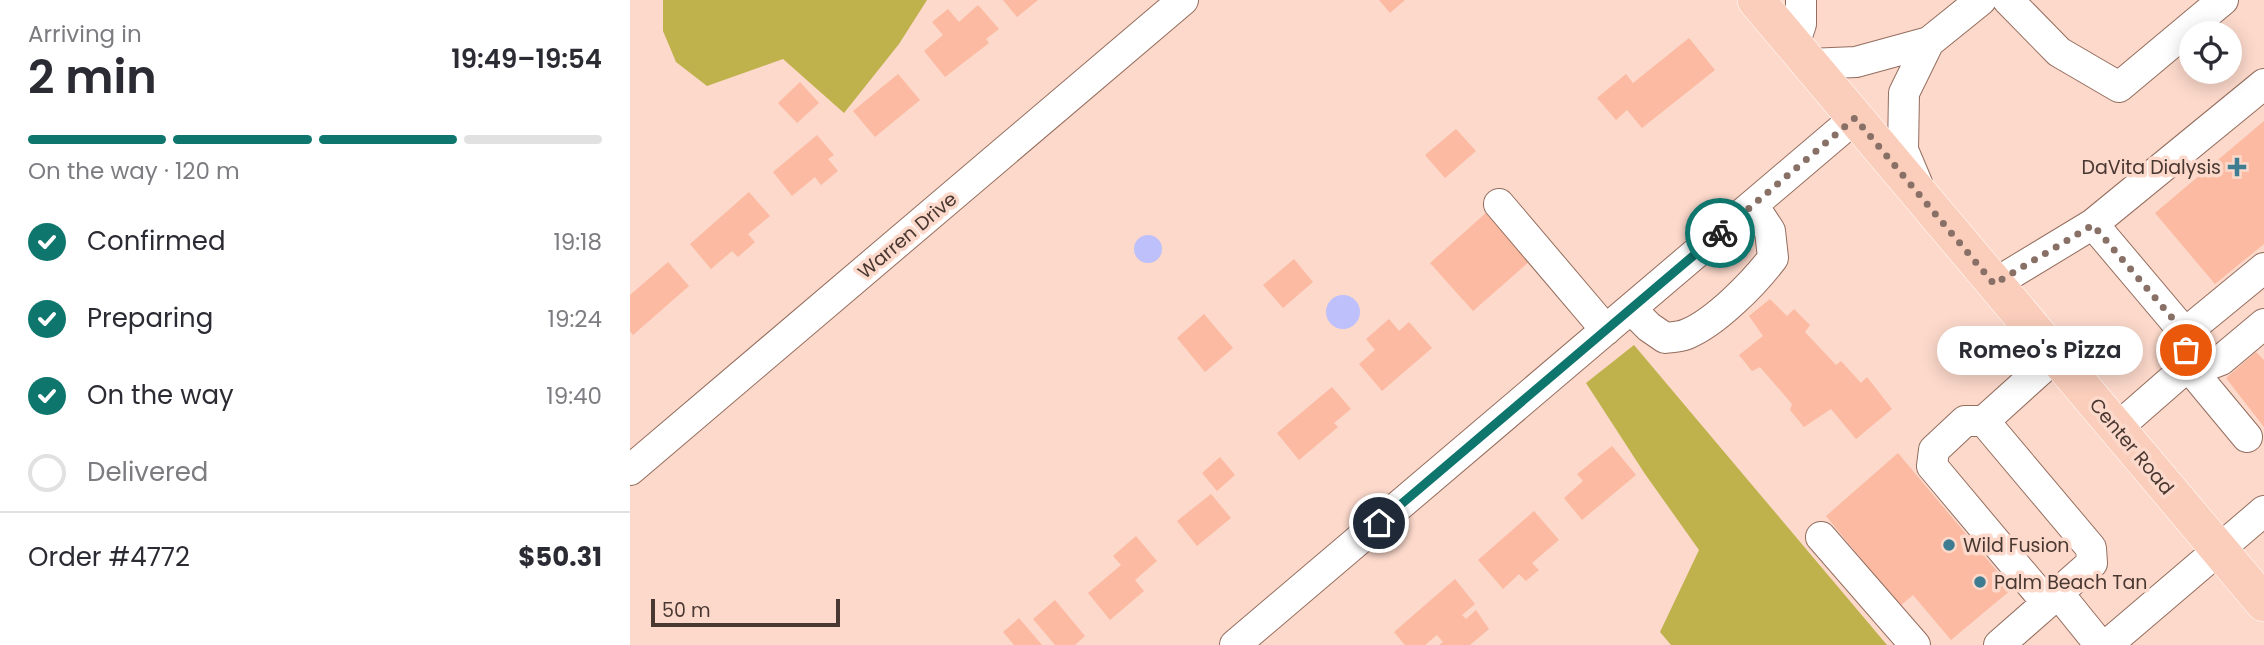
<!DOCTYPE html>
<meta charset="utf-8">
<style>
:root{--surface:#fff;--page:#f7f7f7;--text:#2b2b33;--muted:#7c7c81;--line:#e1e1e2;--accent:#0f766e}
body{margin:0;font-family:Poppins,sans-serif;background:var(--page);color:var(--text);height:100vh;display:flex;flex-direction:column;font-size:26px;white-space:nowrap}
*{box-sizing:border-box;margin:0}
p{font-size:23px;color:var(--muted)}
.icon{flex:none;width:38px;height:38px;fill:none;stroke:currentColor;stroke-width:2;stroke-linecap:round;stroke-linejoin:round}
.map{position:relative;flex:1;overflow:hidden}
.panel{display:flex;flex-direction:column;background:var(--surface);width:630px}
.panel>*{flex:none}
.buttons{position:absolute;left:1549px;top:21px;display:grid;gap:14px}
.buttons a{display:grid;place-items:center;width:63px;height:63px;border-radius:50%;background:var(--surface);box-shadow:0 4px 18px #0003;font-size:35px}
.scale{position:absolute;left:21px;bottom:18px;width:189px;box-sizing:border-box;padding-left:7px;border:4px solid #493831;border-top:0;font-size:19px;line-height:24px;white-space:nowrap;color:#493831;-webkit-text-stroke:5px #fcd9cb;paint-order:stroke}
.pin{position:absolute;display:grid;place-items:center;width:60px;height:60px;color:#fff;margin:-30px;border:4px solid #fff;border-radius:50%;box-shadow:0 2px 7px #0007}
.courier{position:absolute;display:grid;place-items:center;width:70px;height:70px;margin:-35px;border:5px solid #0f766e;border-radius:50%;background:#fff;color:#222;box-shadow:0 2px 9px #0007}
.bubble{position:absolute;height:49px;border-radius:24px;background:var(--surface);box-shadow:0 4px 18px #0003;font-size:23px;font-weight:600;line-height:49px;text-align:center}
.head em{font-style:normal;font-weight:600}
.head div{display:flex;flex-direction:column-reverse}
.head{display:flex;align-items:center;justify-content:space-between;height:119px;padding:0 28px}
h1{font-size:46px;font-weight:600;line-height:52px}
.bar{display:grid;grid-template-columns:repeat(4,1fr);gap:10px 7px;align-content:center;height:84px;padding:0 28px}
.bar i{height:9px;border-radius:5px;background:var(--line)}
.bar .selected{background:var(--accent)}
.bar p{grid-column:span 4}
.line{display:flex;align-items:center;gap:18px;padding:0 28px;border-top:2px solid var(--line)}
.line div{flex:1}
ol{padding:0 28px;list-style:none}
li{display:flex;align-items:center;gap:21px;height:77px}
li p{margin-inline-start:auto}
li .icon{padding:7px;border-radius:50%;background:var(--accent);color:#fff;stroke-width:4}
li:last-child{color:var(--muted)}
li i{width:38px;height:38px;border:4px solid var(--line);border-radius:50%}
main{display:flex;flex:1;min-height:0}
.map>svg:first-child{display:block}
</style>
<main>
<section class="panel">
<div class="head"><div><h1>2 min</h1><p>Arriving in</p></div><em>19:49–19:54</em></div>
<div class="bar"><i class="selected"></i><i class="selected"></i><i class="selected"></i><i></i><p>On the way · 120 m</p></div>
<ol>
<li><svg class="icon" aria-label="check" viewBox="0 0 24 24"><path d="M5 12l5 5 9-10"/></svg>Confirmed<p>19:18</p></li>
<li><svg class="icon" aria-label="check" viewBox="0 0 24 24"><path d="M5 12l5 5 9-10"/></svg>Preparing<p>19:24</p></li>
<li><svg class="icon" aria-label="check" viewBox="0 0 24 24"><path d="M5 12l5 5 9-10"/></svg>On the way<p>19:40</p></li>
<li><i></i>Delivered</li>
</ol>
<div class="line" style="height:91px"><div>Order #4772</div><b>$50.31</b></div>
</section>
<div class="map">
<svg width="1634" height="645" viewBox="0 0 1634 645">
<rect width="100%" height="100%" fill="#fcd9cb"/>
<path fill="#bfb24c" d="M 33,0 L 297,0 L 269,44 L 214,113 L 153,59 L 77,86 L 46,62 L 33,31 Z
M 1004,345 L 1257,645 L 1041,645 L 1030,632 L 1069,550 L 1015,474 L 956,383 Z"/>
<path fill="#bdc0fb" d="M504 249a14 14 0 1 1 28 0a14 14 0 1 1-28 0Z
M696 312a17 17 0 1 1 34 0a17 17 0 1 1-34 0Z"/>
<path fill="#fbbaa1" d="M 373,0 L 408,0 L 387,17 Z
M 749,0 L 775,0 L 760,13 Z
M 348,5 L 369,29 L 356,39 L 359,43 L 315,77 L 294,51 L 313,35 L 302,22 L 318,9 L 329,22 Z
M 1059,38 L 1085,70 L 1012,128 L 997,110 L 986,120 L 967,98 L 996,74 L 1003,83 Z
M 268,74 L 290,100 L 245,137 L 223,111 Z
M 170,82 L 189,103 L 167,123 L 148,103 Z
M 1634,121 L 1634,244 L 1585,284 L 1525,213 Z
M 826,129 L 846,151 L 815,178 L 795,155 Z
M 187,135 L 204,155 L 198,159 L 208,171 L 191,185 L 185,177 L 162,196 L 143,172 Z
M 119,192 L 140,216 L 118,234 L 125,242 L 108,257 L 102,251 L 81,269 L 60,244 Z
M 858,211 L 901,260 L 843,311 L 800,263 Z
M 664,259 L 683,282 L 653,308 L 633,285 Z
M 38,262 L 59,286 L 3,335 L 0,331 L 0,295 Z
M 1140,299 L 1157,316 L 1164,309 L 1180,325 L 1175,332 L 1206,365 L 1211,361 L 1231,383 L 1237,377 L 1262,409 L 1226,439 L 1201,409 L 1174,427 L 1160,410 L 1162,404 L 1130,367 L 1122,371 L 1109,355 L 1133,336 L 1119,316 Z
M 574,314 L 603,348 L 575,372 L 547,338 Z
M 759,319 L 769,331 L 779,322 L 802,348 L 752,391 L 729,364 L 745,350 L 736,339 Z
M 1626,352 L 1634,360 L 1634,427 L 1596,378 Z
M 702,387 L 721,409 L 704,423 L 708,427 L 669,460 L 647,433 Z
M 982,446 L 1006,475 L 952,520 L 934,498 L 953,481 L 947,474 Z
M 1268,453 L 1382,589 L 1321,640 L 1283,595 L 1270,606 L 1196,516 Z
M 590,457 L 605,475 L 587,491 L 572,473 Z
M 581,494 L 601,518 L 567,546 L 547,521 Z
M 904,511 L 929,540 L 902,563 L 909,570 L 896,581 L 889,574 L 873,589 L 848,560 Z
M 506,536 L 527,561 L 505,580 L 514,591 L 480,620 L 458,593 L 491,565 L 483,556 Z
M 825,579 L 845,604 L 832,615 L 836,619 L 846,610 L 859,629 L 840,645 L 809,645 L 813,642 L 807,635 L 795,645 L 775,645 L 764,632 Z
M 425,600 L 455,636 L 445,645 L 425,645 L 403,619 Z
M 389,618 L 412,645 L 384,645 L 373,632 Z"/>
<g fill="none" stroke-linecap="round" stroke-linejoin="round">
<defs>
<path id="minor" d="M 1378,0 L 1429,52 L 1489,87 L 1593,0
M 1164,45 L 1171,24 L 1171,0
M 1179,64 L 1226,62 L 1299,42 L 1351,0
M 1287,183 L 1273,150 L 1274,93 L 1299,42
M 869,204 L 976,330
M 1364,284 L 1463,224
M 1001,309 L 1019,327 L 1035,338 C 1042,337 1050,337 1057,334 C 1086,322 1124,283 1143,258 L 1140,231 L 1123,205
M 1555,333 L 1463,224 L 1634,84
M 1354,421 L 1461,548 L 1462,563 L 1428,593
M 1487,428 L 1558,366 L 1578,365 L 1591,360 L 1634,324
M 1617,437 L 1558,366 L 1555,333 L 1634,268
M 0,470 L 553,0
M 1191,537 L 1285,645
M 1417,603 L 1428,593 L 1470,645
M 605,645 L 1225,118
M 1369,645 L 1417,603 L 1302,466 L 1304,450 L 1335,421 L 1354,421 L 1426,356
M 1477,645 L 1634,511"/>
<path id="major" d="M 1126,0 L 1634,603"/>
</defs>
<use href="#minor" stroke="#946d5e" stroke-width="32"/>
<use href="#major" stroke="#fff" stroke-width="38"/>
<use href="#minor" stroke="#fff" stroke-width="30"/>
<use href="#major" stroke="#fbcebc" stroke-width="37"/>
</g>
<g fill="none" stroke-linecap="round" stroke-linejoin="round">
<path stroke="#887067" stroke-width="7" stroke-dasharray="0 12.6" d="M 1090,233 L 1225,118 L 1364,284 L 1463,225 L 1555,333 L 1556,350"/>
<path stroke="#0f766e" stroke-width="9" d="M 749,523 L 1090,233"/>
</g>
<g fill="#3d7c91" stroke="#fcd9cb" stroke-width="2.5">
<path d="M1603.5 156.5h7v7h7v7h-7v7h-7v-7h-7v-7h7z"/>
<circle cx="1319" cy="545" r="7"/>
<circle cx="1350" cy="582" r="7"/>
</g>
<g text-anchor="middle" stroke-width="7" stroke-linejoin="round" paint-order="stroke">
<g font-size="19" fill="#493831" stroke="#fcd9cb" text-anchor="start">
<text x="1591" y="174" text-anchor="end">DaVita Dialysis</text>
<text x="1333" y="552">Wild Fusion</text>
<text x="1364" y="589">Palm Beach Tan</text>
</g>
<g font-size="19" fill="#493831" stroke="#fcd9cb">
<text transform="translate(277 235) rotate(-40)" y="7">Warren Drive</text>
<text transform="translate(1502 446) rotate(50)" y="7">Center Road</text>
</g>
</g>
</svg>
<div class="buttons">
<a><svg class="icon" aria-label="locate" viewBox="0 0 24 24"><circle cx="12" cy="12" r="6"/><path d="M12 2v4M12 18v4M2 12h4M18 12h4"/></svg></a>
</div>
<div class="scale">50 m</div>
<div class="pin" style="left:1556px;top:350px;background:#ea580c"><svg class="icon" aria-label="bag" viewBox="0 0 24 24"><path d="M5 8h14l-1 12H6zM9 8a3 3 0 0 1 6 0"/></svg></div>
<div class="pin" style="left:749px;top:523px;background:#1f2937"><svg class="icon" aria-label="home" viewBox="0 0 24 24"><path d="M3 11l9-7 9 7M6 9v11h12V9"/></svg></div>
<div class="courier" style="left:1090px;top:233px"><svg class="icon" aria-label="bike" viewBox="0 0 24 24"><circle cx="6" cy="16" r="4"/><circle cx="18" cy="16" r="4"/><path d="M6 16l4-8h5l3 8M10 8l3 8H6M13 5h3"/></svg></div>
<div class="bubble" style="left:1307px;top:326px;width:206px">Romeo's Pizza</div>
</div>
</main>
